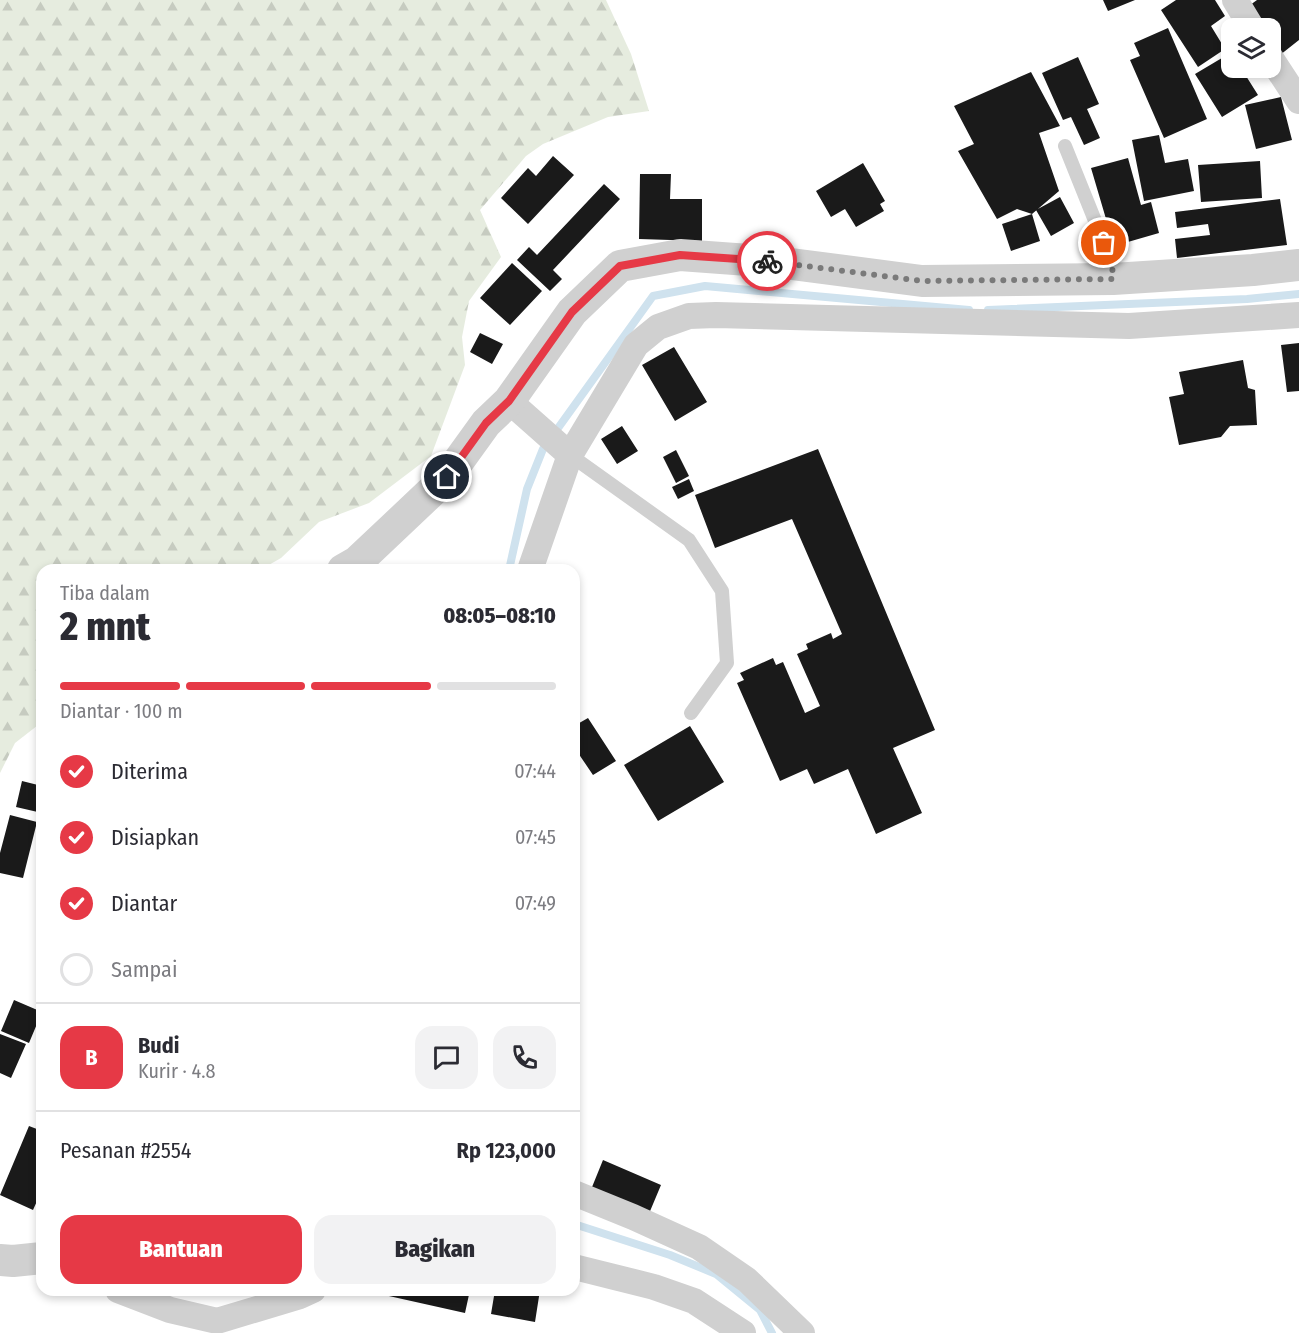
<!DOCTYPE html>
<html lang="id">
<meta charset="utf-8">
<style>
:root{--surface:#fff;--page:#f2f2f3;--text:#2b2b33;--muted:#7c7c81;--line:#e1e1e2;--accent:#e63946}
body{margin:0;font-family:"Fira Sans Condensed",sans-serif;background:var(--page);color:var(--text);height:100vh;display:flex;flex-direction:column;font-size:22px;white-space:nowrap}
*{box-sizing:border-box;margin:0}
p{font-size:20px;color:var(--muted)}
.icon{flex:none;width:33px;height:33px;fill:none;stroke:currentColor;stroke-width:2;stroke-linecap:round;stroke-linejoin:round}
.map{position:relative;flex:1;overflow:hidden}
.panel{position:absolute;left:36px;top:564px;width:544px;height:732px;display:flex;flex-direction:column;background:var(--surface);border-radius:18px;box-shadow:0 3px 9px #0003}
.panel>*{flex:none}
.tools{position:absolute;left:1221px;top:18px;display:grid;gap:12px}
.tools a{display:grid;place-items:center;width:60px;height:60px;border-radius:12px;background:var(--surface);box-shadow:0 3px 9px #0003;font-size:30px}
.pin{position:absolute;display:grid;place-items:center;width:51px;height:51px;color:#fff;margin:-26px;border:3px solid #fff;border-radius:50%;box-shadow:0 2px 6px #0007}
.courier{position:absolute;display:grid;place-items:center;width:60px;height:60px;margin:-30px;border:4px solid #e63946;border-radius:50%;background:#fff;color:#222;box-shadow:0 2px 8px #0007}
.overview em{font-style:normal;font-weight:800}
.overview div{display:flex;flex-direction:column-reverse}
.overview{display:flex;align-items:center;justify-content:space-between;height:102px;padding:0 24px}
h1{font-size:39px;font-weight:800;line-height:45px}
.bar{display:grid;grid-template-columns:repeat(4,1fr);gap:9px 6px;align-content:center;height:72px;padding:0 24px}
.bar i{height:8px;border-radius:4px;background:var(--line)}
.bar .active{background:var(--accent)}
.bar p{grid-column:span 4}
.line{display:flex;align-items:center;gap:15px;padding:0 24px;border-top:2px solid var(--line)}
.line div{flex:1}
.round{display:grid;place-items:center;flex:none;width:63px;height:63px;border-radius:18px;background:var(--page)}
ol{padding:0 24px;list-style:none}
li{display:flex;align-items:center;gap:18px;height:66px}
li p{margin-inline-start:auto}
li .icon{padding:6px;border-radius:50%;background:var(--accent);color:#fff;stroke-width:4}
li:last-child{color:var(--muted)}
li i{width:33px;height:33px;border:3px solid var(--line);border-radius:50%}
.action{display:flex;gap:12px;margin-top:auto;padding:12px 24px}
.action a{flex:1;height:69px;border-radius:18px;background:var(--accent);color:#fff;font-size:24px;font-weight:800;line-height:69px;text-align:center}
.action a+a{background:var(--page);color:var(--text)}
.map>svg:first-child{display:block}
</style>
<div class="map">
<svg width="1299" height="1333" viewBox="0 0 1299 1333">
<defs>
<pattern id="forest-firs" width="22" height="20" patternUnits="userSpaceOnUse" patternTransform="scale(1.5)"><rect width="22" height="20" fill="#e6ecdf"/><path d="M5 1l3.5 6h-7zM16 11l3.5 6h-7z" fill="#c6cbc0"/></pattern>
</defs>
<rect width="100%" height="100%" fill="#fff"/>
<path fill="url(#forest-firs)" d="M 0,0 L 606,0 L 631,54 L 649,111 L 608,117 L 543,144 L 526,156 L 480,210 L 501,257 L 469,301 L 462,337 L 465,365 L 431,456 L 369,503 L 319,522 L 281,558 L 260,570 L 42,570 L 42,722 L 15,743 L 0,773 Z"/>
<g fill="none" stroke-linecap="round" stroke-linejoin="round">
<path stroke="#cfe2ee" stroke-width="8" d="M 988,310 L 1247,299 L 1299,294
M 509,570 L 527,489 L 543,449 L 653,296 L 705,286 L 969,310
M 574,1224 L 670,1255 L 716,1274 L 760,1310 L 772,1333"/>
</g>
<path fill="#1a1a1a" d="M 1103,0 L 1135,0 L 1108,11 Z
M 1176,0 L 1215,0 L 1225,16 L 1211,26 L 1225,49 L 1198,67 L 1161,10 Z
M 1257,0 L 1299,0 L 1299,40 L 1280,55 L 1270,42 L 1270,28 L 1260,28 L 1246,8 Z
M 1168,28 L 1207,119 L 1164,138 L 1130,60 L 1140,56 L 1134,43 Z
M 1232,52 L 1232,68 L 1241,68 L 1258,95 L 1222,117 L 1195,74 Z
M 1078,57 L 1099,104 L 1087,109 L 1100,138 L 1084,145 L 1071,117 L 1063,120 L 1042,73 Z
M 1031,72 L 1060,126 L 1039,133 L 1059,191 L 1032,214 L 1040,241 L 1011,251 L 1002,224 L 1032,214 L 1017,209 L 997,219 L 958,151 L 974,144 L 954,106 Z
M 1281,97 L 1292,140 L 1256,149 L 1245,105 Z
M 1159,135 L 1165,163 L 1188,159 L 1194,191 L 1144,201 L 1132,140 Z
M 553,156 L 574,175 L 528,224 L 501,198 L 528,168 L 536,176 Z
M 1128,158 L 1141,205 L 1151,202 L 1159,233 L 1114,246 L 1091,168 Z
M 1260,161 L 1262,198 L 1201,202 L 1198,165 Z
M 863,163 L 885,201 L 880,204 L 884,211 L 856,227 L 845,209 L 831,217 L 816,191 Z
M 640,174 L 671,174 L 670,199 L 702,199 L 702,241 L 639,239 Z
M 604,184 L 620,199 L 553,270 L 562,279 L 550,291 L 517,260 L 529,247 L 537,255 Z
M 1060,197 L 1074,223 L 1051,236 L 1036,210 Z
M 1280,199 L 1287,245 L 1177,258 L 1175,239 L 1210,235 L 1208,224 L 1177,228 L 1175,212 Z
M 512,263 L 542,291 L 510,325 L 480,298 Z
M 480,333 L 503,344 L 492,364 L 470,352 Z
M 1299,343 L 1299,391 L 1287,392 L 1281,345 Z
M 674,347 L 707,402 L 675,421 L 642,365 Z
M 1243,360 L 1248,388 L 1255,390 L 1257,425 L 1230,426 L 1221,437 L 1179,445 L 1169,397 L 1184,394 L 1179,372 Z
M 622,426 L 638,451 L 617,464 L 601,439 Z
M 818,449 L 935,730 L 893,748 L 922,813 L 876,834 L 848,769 L 814,784 L 807,769 L 780,781 L 737,683 L 744,680 L 740,673 L 773,658 L 776,665 L 783,662 L 805,713 L 820,706 L 797,654 L 808,649 L 806,644 L 831,633 L 833,639 L 842,634 L 792,519 L 715,548 L 695,495 Z
M 676,450 L 689,476 L 676,483 L 663,457 Z
M 689,479 L 694,491 L 678,499 L 672,487 Z
M 588,718 L 616,761 L 593,775 L 574,747 L 574,726 Z
M 690,726 L 724,782 L 658,821 L 624,765 Z
M 22,781 L 42,786 L 42,813 L 16,807 Z
M 10,815 L 37,822 L 23,878 L 0,873 L 0,853 Z
M 14,1000 L 42,1012 L 29,1043 L 1,1031 Z
M 0,1034 L 26,1044 L 11,1078 L 0,1073 Z
M 29,1126 L 42,1131 L 42,1190 L 33,1210 L 0,1195 Z
M 603,1160 L 661,1185 L 648,1216 L 590,1192 Z
M 362,1290 L 470,1290 L 465,1313 Z
M 495,1290 L 540,1290 L 535,1322 L 491,1314 Z"/>
<g fill="none" stroke-linecap="round" stroke-linejoin="round">
<path stroke="#d0d0d0" stroke-width="14" d="M 1065,146 L 1112,263 L 1113,279
M 570,455 L 689,540 L 722,591 L 727,663 L 691,713"/>
<path stroke="#d0d0d0" stroke-width="26" d="M 1235,0 L 1252,28
M 1270,57 L 1299,101
M 509,401 L 570,455 L 530,570
M 570,455 L 636,345 L 658,327 L 689,316 L 716,315 L 1129,326 L 1299,315
M 574,1193 L 633,1217 L 699,1247 L 747,1280 L 802,1333
M 574,1267 L 654,1287 L 694,1301 L 743,1333
M 118,1290 L 170,1310 L 217,1321 L 300,1296 L 313,1290"/>
<path stroke="#d0d0d0" stroke-width="32" d="M 343,570 L 357,562 L 447,477 L 486,423 L 509,401 L 572,312 L 620,266 L 680,255 L 776,262 L 922,281 L 1113,279 L 1253,270 L 1299,265
M 0,1260 L 13,1261 L 42,1258"/>
</g>
<g fill="none" stroke-linecap="round" stroke-linejoin="round">
<path stroke="#7a7a7a" stroke-width="6" stroke-dasharray="0 10.8" d="M 767,261 L 922,281 L 1113,279 L 1112,263 L 1104,243"/>
<path stroke="#e63946" stroke-width="8" d="M 447,477 L 486,423 L 509,401 L 572,312 L 620,266 L 680,255 L 767,261"/>
</g>
</svg>
<div class="tools">
<a><svg class="icon" aria-label="layers" viewBox="0 0 24 24"><path d="M12 4l9 5-9 5-9-5zM3 14l9 5 9-5"/></svg></a>
</div>
<div class="pin" style="left:1104px;top:243px;background:#ea580c"><svg class="icon" aria-label="bag" viewBox="0 0 24 24"><path d="M5 8h14l-1 12H6zM9 8a3 3 0 0 1 6 0"/></svg></div>
<div class="pin" style="left:447px;top:477px;background:#1f2937"><svg class="icon" aria-label="home" viewBox="0 0 24 24"><path d="M3 11l9-7 9 7M6 9v11h12V9"/></svg></div>
<div class="courier" style="left:767px;top:261px"><svg class="icon" aria-label="bike" viewBox="0 0 24 24"><circle cx="6" cy="16" r="4"/><circle cx="18" cy="16" r="4"/><path d="M6 16l4-8h5l3 8M10 8l3 8H6M13 5h3"/></svg></div>
<section class="panel">
<div class="overview"><div><h1>2 mnt</h1><p>Tiba dalam</p></div><em>08:05–08:10</em></div>
<div class="bar"><i class="active"></i><i class="active"></i><i class="active"></i><i></i><p>Diantar · 100 m</p></div>
<ol>
<li><svg class="icon" aria-label="check" viewBox="0 0 24 24"><path d="M5 12l5 5 9-10"/></svg>Diterima<p>07:44</p></li>
<li><svg class="icon" aria-label="check" viewBox="0 0 24 24"><path d="M5 12l5 5 9-10"/></svg>Disiapkan<p>07:45</p></li>
<li><svg class="icon" aria-label="check" viewBox="0 0 24 24"><path d="M5 12l5 5 9-10"/></svg>Diantar<p>07:49</p></li>
<li><i></i>Sampai</li>
</ol>
<div class="line" style="height:108px"><b class="round" style="background:var(--accent);color:#fff">B</b><div><b>Budi</b><p>Kurir · 4.8</p></div><a class="round"><svg class="icon" aria-label="chat" viewBox="0 0 24 24"><path d="M4 5h16v11H9l-5 4z"/></svg></a><a class="round"><svg class="icon" aria-label="phone" viewBox="0 0 24 24"><path d="M5 4h4l2 5-3 2q2 4 5 5l2-3 5 2v4C11 20 4 13 5 4z"/></svg></a></div>
<div class="line" style="height:78px"><div>Pesanan #2554</div><b>Rp 123,000</b></div>
<div class="action"><a>Bantuan</a><a>Bagikan</a></div>
</section>
</div>
